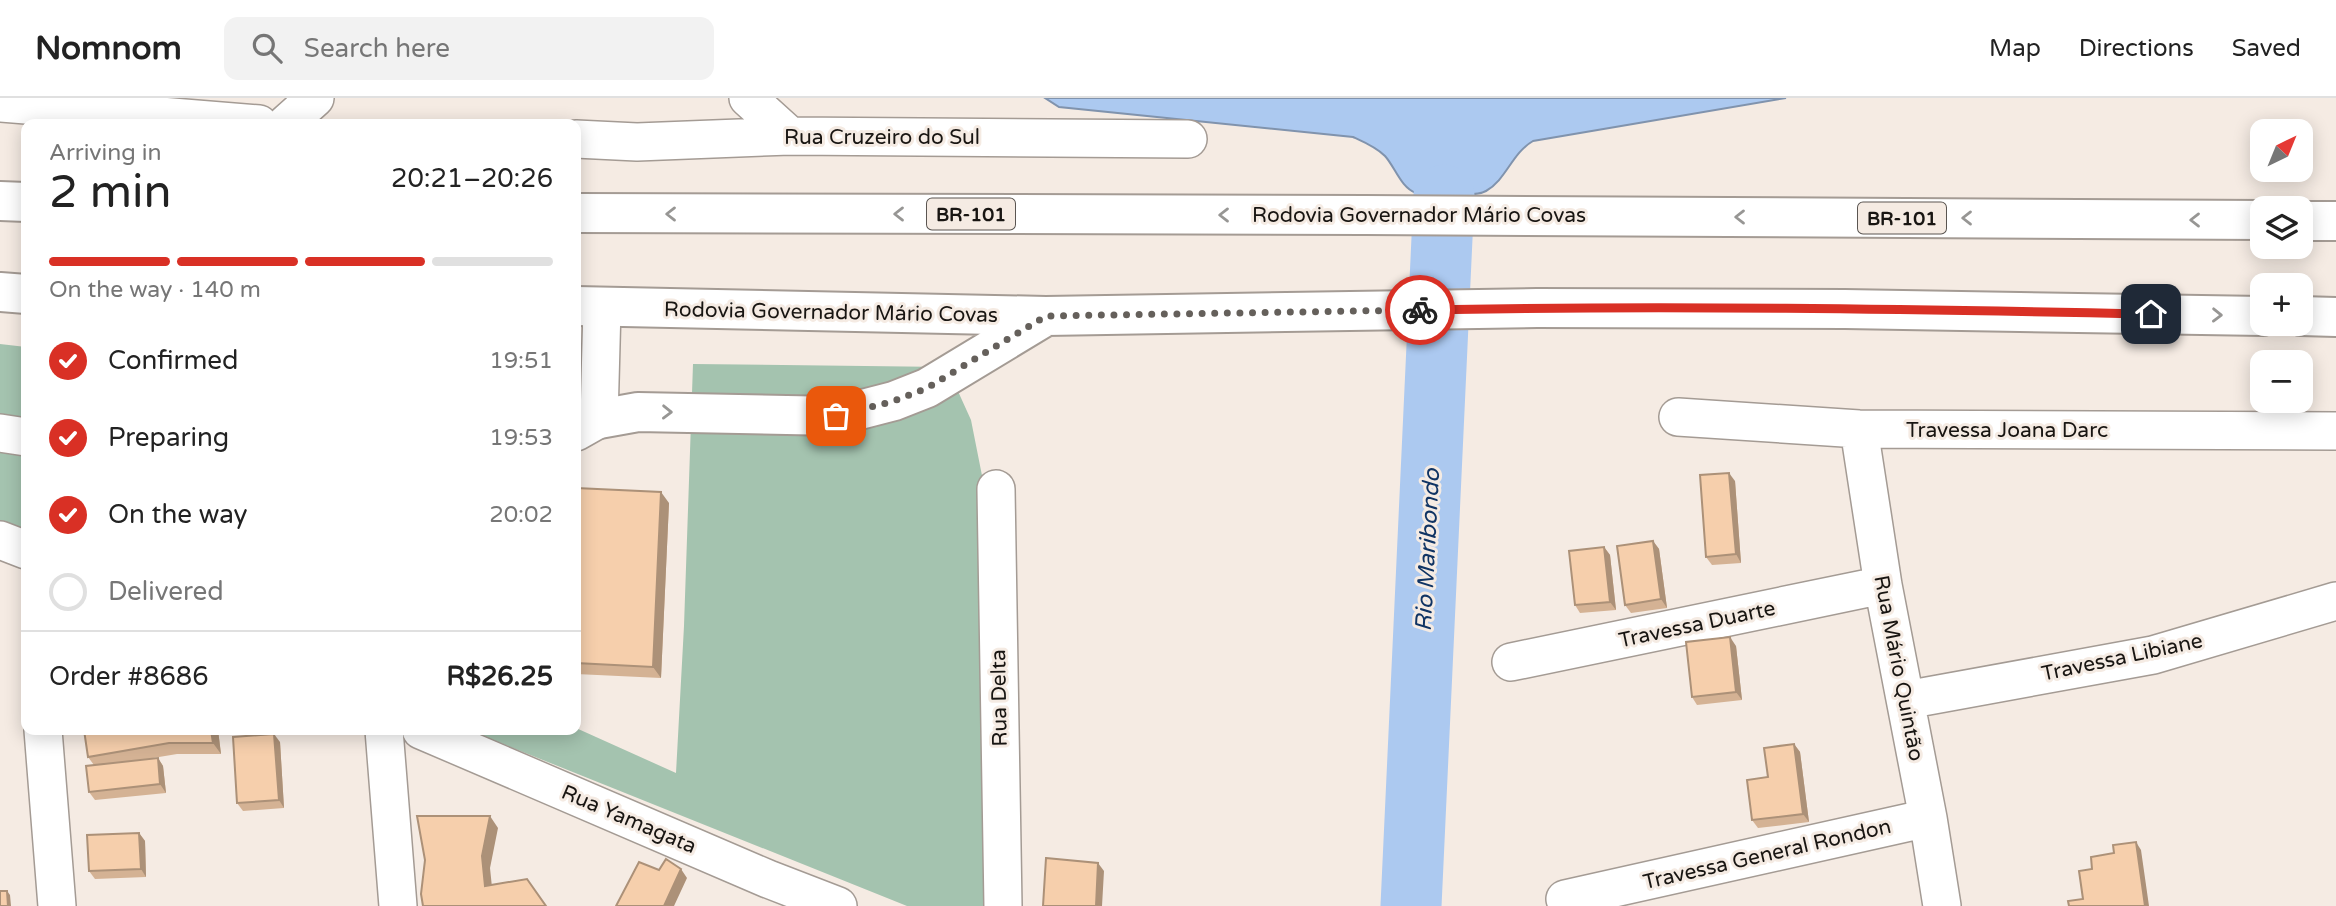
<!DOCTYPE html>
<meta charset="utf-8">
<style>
:root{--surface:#fff;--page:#f2f2f2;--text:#222;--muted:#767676;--line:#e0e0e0;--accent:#d93025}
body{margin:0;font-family:"Varela Round",sans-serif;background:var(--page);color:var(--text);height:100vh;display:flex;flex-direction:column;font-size:26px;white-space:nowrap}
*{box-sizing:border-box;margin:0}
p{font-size:23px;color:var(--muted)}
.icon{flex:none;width:38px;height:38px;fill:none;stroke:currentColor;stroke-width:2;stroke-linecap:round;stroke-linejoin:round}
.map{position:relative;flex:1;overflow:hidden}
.side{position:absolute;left:21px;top:21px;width:560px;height:616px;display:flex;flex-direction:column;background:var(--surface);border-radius:14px;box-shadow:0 4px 18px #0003}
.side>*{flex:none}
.needle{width:46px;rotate:43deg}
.tools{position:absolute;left:2250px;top:21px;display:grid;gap:14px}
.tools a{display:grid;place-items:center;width:63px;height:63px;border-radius:14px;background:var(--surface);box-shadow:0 4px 18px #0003;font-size:35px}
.pin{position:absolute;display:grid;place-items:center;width:60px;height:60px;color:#fff;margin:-30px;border-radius:14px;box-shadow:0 4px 10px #0006}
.courier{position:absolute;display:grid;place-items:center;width:70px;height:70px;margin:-35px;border:5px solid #d93025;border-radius:50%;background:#fff;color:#222;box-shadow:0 2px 9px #0007}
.overview em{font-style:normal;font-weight:600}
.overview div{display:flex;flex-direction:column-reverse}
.overview{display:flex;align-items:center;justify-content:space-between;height:119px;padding:0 28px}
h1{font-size:46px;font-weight:600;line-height:52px}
.bar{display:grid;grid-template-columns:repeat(4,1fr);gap:10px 7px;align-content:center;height:84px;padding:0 28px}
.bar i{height:9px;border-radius:5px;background:var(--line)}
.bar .active{background:var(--accent)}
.bar p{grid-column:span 4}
.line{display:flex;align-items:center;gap:18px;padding:0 28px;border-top:2px solid var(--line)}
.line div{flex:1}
ol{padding:0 28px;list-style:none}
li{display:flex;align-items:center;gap:21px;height:77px}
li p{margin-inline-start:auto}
li .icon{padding:7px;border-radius:50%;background:var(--accent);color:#fff;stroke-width:4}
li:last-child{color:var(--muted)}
li i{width:38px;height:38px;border:4px solid var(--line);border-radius:50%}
header{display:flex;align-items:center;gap:42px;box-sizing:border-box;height:98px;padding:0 35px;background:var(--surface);border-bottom:2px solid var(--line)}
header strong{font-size:33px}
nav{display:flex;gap:38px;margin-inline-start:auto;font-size:24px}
.search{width:490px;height:63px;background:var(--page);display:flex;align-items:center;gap:18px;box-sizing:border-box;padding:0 24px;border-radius:14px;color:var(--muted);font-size:26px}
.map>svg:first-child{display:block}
</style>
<header>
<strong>Nomnom</strong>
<div class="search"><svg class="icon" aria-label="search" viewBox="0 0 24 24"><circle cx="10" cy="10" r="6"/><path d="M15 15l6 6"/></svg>Search here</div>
<nav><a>Map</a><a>Directions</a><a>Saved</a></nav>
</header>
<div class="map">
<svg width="2336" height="808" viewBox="0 0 2336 808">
<rect width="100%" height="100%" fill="#f5ebe3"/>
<path fill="#a4c3af" d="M 0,246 L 26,249 L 26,439 L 0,426 Z
M 693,266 L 947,269 L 971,322 L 990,418 L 987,808 L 907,808 L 468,632 L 576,632 L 576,630 L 676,675 L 684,528 Z"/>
<path fill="#acc9f0" stroke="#8093ad" stroke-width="2" d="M 1045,0 L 1786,0 L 1533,43 C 1512,55 1506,82 1486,93 C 1477,98 1464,96 1454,96 C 1443,97 1427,98 1416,95 C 1401,90 1395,69 1385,58 C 1376,49 1364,44 1353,39 L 1059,9 Z"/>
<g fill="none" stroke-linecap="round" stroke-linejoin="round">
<path stroke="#acc9f0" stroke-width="61" d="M 1411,808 L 1444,97"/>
<defs>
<path id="minor" d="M 748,0 L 790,38
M 0,5 L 259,26
M 286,26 L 315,0
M 576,41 L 637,44 L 790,38 L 1188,41
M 1678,319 L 1859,331 L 2336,333
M 1859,331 L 1883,487 L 1928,720 L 1942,808
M 576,334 L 599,321 L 602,209
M 0,335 L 26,339
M 996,391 L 1003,808
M 0,442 L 26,452
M 1511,564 L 1883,487
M 1906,602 L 2153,557 L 2336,503
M 43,632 L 57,808
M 384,632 L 398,808
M 421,632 L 768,781 L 838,808
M 1565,801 L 1928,720"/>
<path id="highway" d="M 0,103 L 26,104
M 576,115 L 1366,117 L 2263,122
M 2301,123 L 2336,123
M 0,194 L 26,196
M 576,208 L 1046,218 L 1537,210 L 1845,211 L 2263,218
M 2301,218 L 2336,219
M 599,321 L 638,314 L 836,318 L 894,303 L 927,290 L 1046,218"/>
</defs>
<use href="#minor" stroke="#a49b94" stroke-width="40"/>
<use href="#highway" stroke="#a49b94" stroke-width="42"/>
<use href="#minor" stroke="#fff" stroke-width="37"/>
<use href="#highway" stroke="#fff" stroke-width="38"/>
</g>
<path fill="#d4b294" d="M 1735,383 L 1741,465 L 1712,467 L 1706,459 Z
M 576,390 L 669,405 L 661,580 L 576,576 Z
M 1653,443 L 1659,451 L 1667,510 L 1631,515 L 1625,507 Z
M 1604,449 L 1610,457 L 1616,512 L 1580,515 L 1575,507 Z
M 1736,548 L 1742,602 L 1697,607 L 1692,599 Z
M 84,632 L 218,632 L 221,656 L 177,656 L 153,660 L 158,660 L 163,668 L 166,695 L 95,702 L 89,694 L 94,667 L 88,659 Z
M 280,644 L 284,710 L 243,713 L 237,705 Z
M 1794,646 L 1800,654 L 1809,724 L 1758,730 L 1752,722 Z
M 139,735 L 145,743 L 146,779 L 95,781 L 89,773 Z"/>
<path fill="#ac9178" d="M 1729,375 L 1735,383 L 1741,465 L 1736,456 Z
M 661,394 L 669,405 L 661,580 L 653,569 Z
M 1653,443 L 1659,451 L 1667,510 L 1661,501 Z
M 1604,449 L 1610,457 L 1616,512 L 1610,504 Z
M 1730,539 L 1736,548 L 1742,602 L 1736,594 Z
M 211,632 L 218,632 L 221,656 L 213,645 Z
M 274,636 L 280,644 L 284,710 L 279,702 Z
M 1794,646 L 1800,654 L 1809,724 L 1803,716 Z
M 158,660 L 163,668 L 166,695 L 160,686 Z
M 490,718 L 498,730 L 490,770 L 493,799 L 485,788 L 482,758 Z
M 139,735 L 145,743 L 146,779 L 141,771 Z
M 2136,744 L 2141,752 L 2149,808 L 2145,808 Z
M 1098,765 L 1104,773 L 1102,808 L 1096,808 Z
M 681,771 L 687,780 L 674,808 L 664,808 Z
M 7,793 L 10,797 L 11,808 L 8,808 Z"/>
<path fill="#f6cfac" stroke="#ac9178" stroke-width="2" d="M 1729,375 L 1736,456 L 1706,459 L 1700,377 Z
M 576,390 L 661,394 L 653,569 L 576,565 Z
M 1653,443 L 1661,501 L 1625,507 L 1617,448 Z
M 1604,449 L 1610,504 L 1575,507 L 1569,453 Z
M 1730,539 L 1736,594 L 1692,599 L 1686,544 Z
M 84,632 L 211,632 L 213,645 L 169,645 L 88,659 Z
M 274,636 L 279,702 L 237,705 L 233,639 Z
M 1794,646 L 1803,716 L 1752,722 L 1747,682 L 1768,679 L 1764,650 Z
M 158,660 L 160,686 L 89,694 L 86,668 Z
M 417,718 L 490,718 L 482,758 L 485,788 L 527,781 L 546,808 L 423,808 L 421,796 L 425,762 Z
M 139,735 L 141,771 L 89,773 L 87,737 Z
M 2136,744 L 2145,808 L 2069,808 L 2068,803 L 2083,801 L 2079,773 L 2092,771 L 2091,759 L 2114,755 L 2113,747 Z
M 1046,760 L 1098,765 L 1096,808 L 1043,808 Z
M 666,761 L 681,771 L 664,808 L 616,808 L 639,764 L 659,772 Z
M 0,793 L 7,793 L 8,808 L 0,808 Z"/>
<defs><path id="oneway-chevron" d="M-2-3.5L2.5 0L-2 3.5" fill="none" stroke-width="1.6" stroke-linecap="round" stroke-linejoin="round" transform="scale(1.75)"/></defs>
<g stroke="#979694">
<use href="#oneway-chevron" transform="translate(671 116) rotate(-180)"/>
<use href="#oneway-chevron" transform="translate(899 116) rotate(-180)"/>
<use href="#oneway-chevron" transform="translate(1224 117) rotate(-180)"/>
<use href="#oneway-chevron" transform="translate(1740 119) rotate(-180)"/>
<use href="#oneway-chevron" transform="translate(1967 120) rotate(-180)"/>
<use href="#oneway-chevron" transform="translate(2195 122) rotate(-180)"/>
<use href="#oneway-chevron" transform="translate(2217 217) rotate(1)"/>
<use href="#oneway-chevron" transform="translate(667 314) rotate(1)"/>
</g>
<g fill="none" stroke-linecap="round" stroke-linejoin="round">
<path stroke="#65605b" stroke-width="7" stroke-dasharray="0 12.6" d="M 836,318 L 894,303 L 927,290 L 1046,218 L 1420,212"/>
<path stroke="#d93025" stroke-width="9" d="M 1420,212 C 1664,207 1908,211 2151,216"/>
</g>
<g text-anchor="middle" stroke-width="6" stroke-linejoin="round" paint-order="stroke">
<g fill="#f5ebe3" stroke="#5a5551" stroke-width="2">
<rect x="927" y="100.5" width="88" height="31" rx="5"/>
<rect x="1858" y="104.5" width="88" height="31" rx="5"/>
</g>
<g font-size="19" font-weight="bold" fill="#181512">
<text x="971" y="123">BR-101</text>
<text x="1902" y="127">BR-101</text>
</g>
<g font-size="21" fill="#181512" stroke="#f5ebe3">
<text x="882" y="46">Rua Cruzeiro do Sul</text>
<text x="1419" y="124">Rodovia Governador Mário Covas</text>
<text transform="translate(831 214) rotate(1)" y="7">Rodovia Governador Mário Covas</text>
<text x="2007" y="339">Travessa Joana Darc</text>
<text transform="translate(1697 526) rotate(-12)" y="7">Travessa Duarte</text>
<text transform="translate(2122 559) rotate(-12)" y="7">Travessa Libiane</text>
<text transform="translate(1899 570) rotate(79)" y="7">Rua Mário Quintão</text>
<text transform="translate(999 600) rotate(-91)" y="7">Rua Delta</text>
<text transform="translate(629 721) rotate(23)" y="7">Rua Yamagata</text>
<text transform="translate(1767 756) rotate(-13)" y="7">Travessa General Rondon</text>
</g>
<g font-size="23" font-style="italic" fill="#103464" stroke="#f5ebe3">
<text transform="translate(1427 452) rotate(-87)" y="8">Rio Maribondo</text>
</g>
</g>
</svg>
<div class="tools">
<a><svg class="needle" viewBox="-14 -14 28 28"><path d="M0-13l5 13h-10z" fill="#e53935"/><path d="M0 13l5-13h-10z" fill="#767676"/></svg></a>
<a><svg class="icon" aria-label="layers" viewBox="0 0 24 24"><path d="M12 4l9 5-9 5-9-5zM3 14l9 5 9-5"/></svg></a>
<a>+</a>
<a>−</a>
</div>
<div class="pin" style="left:836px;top:318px;background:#ea580c"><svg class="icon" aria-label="bag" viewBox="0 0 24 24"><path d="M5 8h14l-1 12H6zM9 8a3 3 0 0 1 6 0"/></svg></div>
<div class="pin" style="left:2151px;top:216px;background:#1f2937"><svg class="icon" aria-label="home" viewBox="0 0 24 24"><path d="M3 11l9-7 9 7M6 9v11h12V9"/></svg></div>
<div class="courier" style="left:1420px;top:212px"><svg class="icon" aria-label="bike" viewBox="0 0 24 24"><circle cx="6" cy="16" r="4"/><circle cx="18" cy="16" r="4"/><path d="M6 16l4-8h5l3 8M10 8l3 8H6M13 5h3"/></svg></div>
<section class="side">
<div class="overview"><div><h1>2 min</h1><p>Arriving in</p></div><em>20:21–20:26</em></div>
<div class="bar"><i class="active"></i><i class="active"></i><i class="active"></i><i></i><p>On the way · 140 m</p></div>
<ol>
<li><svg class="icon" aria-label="check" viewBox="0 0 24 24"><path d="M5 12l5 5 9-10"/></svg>Confirmed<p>19:51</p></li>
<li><svg class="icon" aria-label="check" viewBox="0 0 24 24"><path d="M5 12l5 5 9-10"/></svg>Preparing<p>19:53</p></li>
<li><svg class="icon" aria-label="check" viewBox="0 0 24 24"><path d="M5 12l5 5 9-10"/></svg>On the way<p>20:02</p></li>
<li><i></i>Delivered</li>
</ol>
<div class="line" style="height:91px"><div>Order #8686</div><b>R$26.25</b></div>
</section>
</div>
